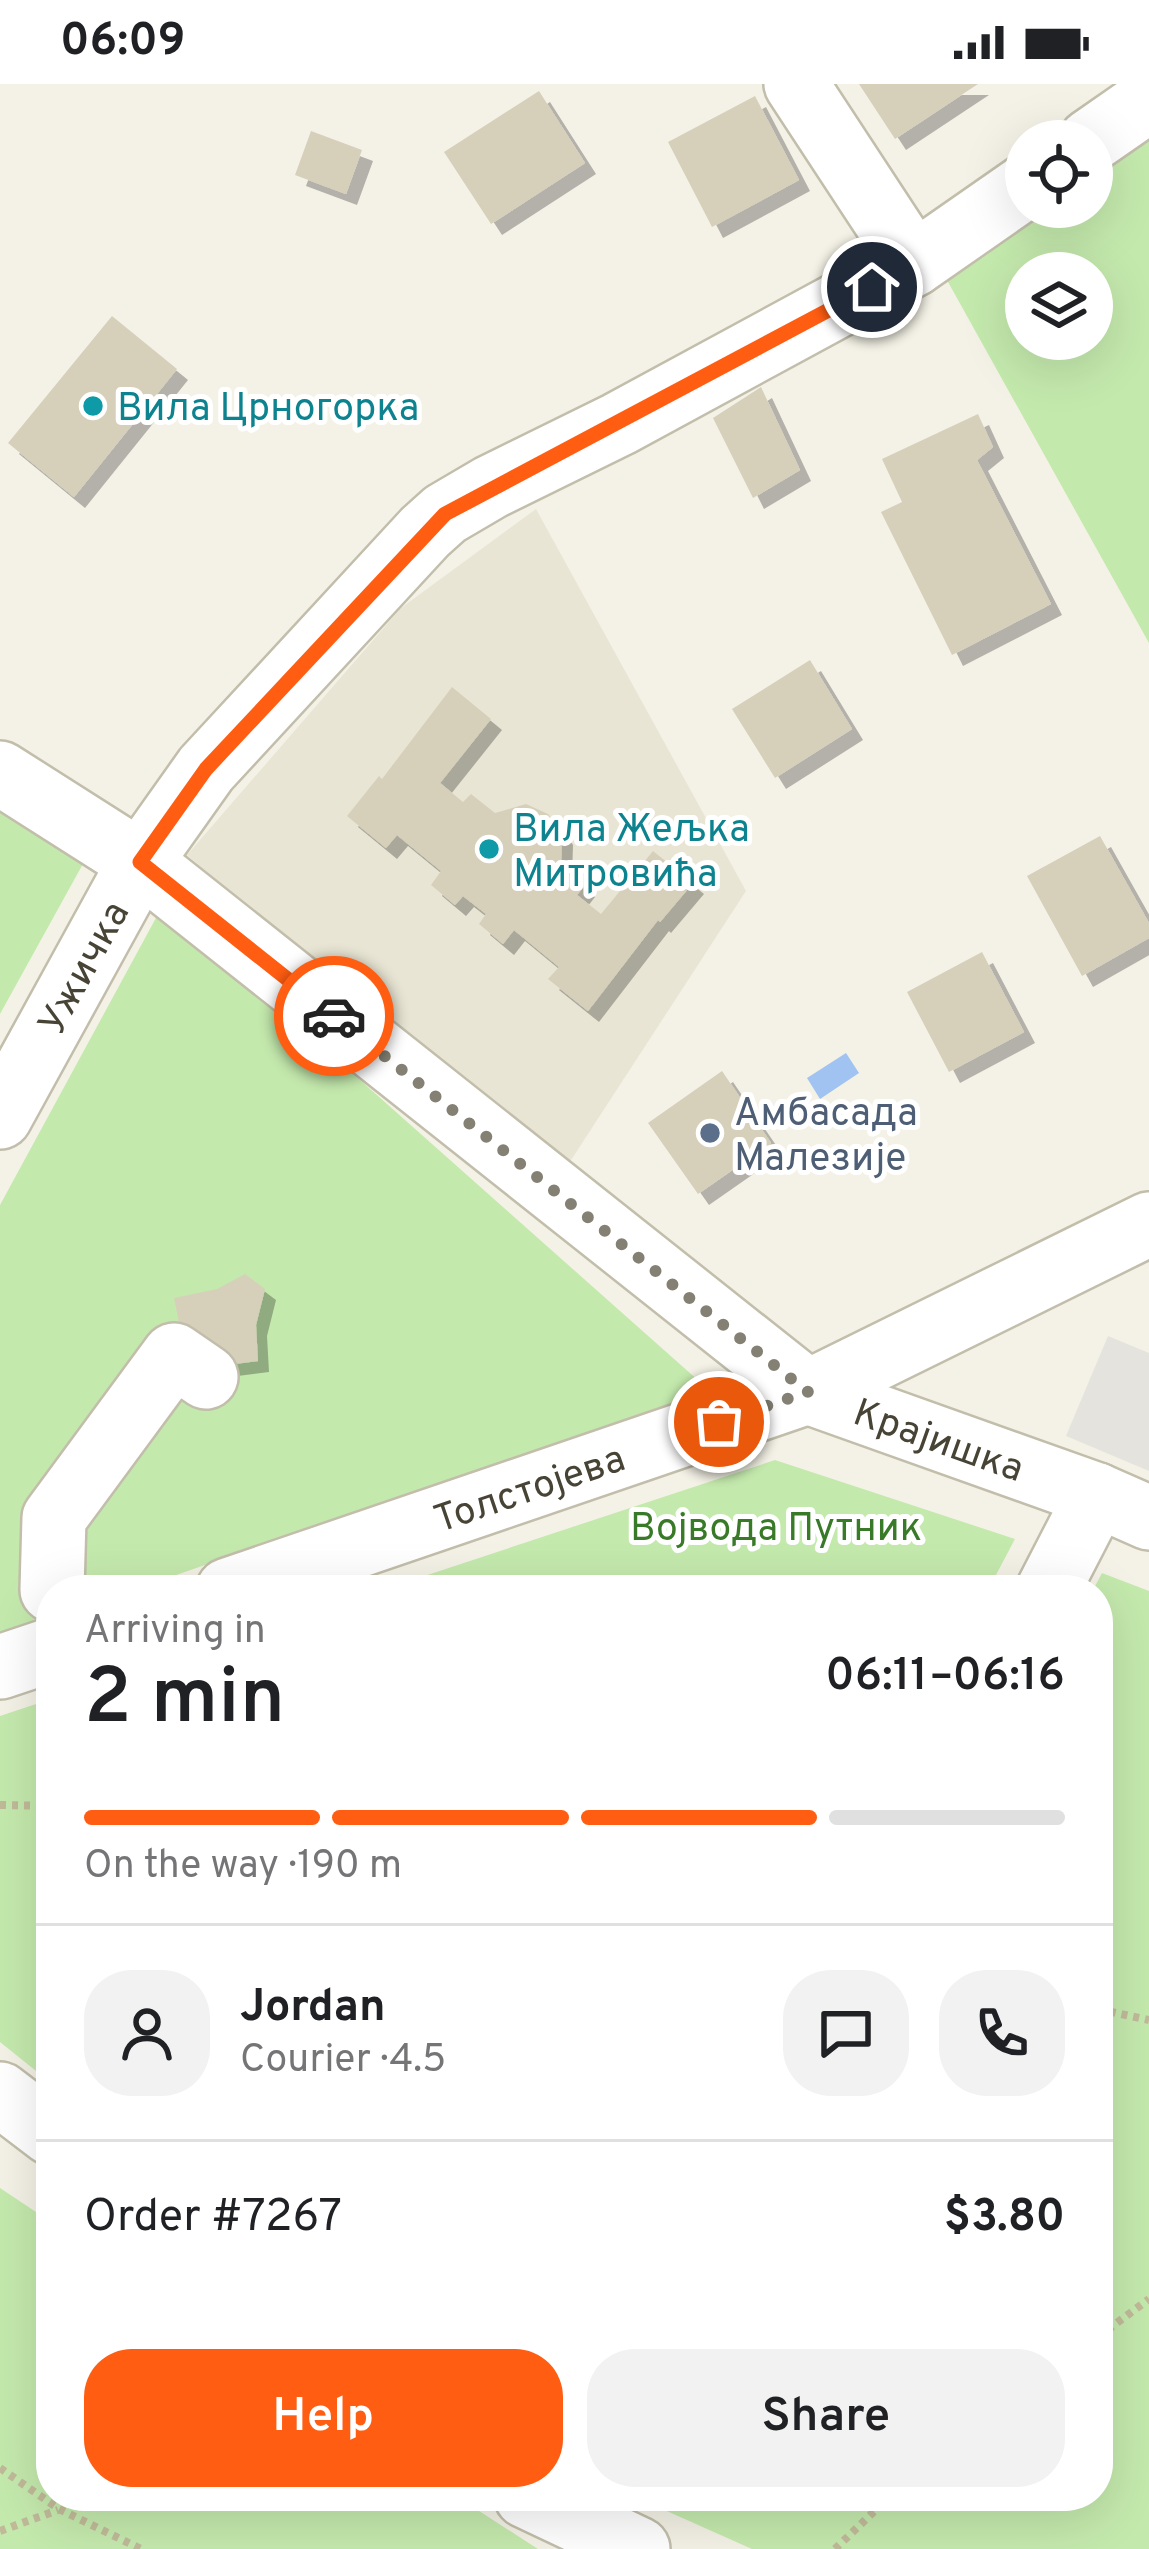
<!DOCTYPE html>
<meta charset="utf-8">
<style>
:root{--surface:#fff;--page:#f2f2f2;--text:#202124;--muted:#757577;--line:#e0e0e0;--accent:#ff5d12}
body{margin:0;font-family:Overpass,sans-serif;background:var(--page);color:var(--text);height:100vh;display:flex;flex-direction:column;font-size:45px;white-space:nowrap}
*{box-sizing:border-box;margin:0}
p{font-size:39px;color:var(--muted)}
.icon{flex:none;width:66px;height:66px;fill:none;stroke:currentColor;stroke-width:2;stroke-linecap:round;stroke-linejoin:round}
.map{position:relative;flex:1;overflow:hidden}
.panel{position:absolute;left:36px;top:1491px;width:1077px;height:936px;display:flex;flex-direction:column;background:var(--surface);border-radius:48px;box-shadow:0 12px 48px #0002}
.panel>*{flex:none}
.tools{position:absolute;left:1005px;top:36px;display:grid;gap:24px}
.tools a{display:grid;place-items:center;width:108px;height:108px;border-radius:50%;background:var(--surface);box-shadow:0 12px 48px #0002;font-size:60px}
.pin{position:absolute;display:grid;place-items:center;width:102px;height:102px;color:#fff;margin:-51px;border:6px solid #fff;border-radius:50%;box-shadow:0 3px 12px #0007}
.courier{position:absolute;display:grid;place-items:center;width:120px;height:120px;margin:-60px;border:9px solid #ff5d12;border-radius:50%;background:#fff;color:#222;box-shadow:0 3px 15px #0007}
.summary em{font-style:normal;font-weight:600}
.summary div{display:flex;flex-direction:column-reverse}
.summary{display:flex;align-items:center;justify-content:space-between;height:204px;padding:0 48px}
h1{font-size:78px;font-weight:600;line-height:90px}
.bar{display:grid;grid-template-columns:repeat(4,1fr);gap:18px 12px;align-content:center;height:144px;padding:0 48px}
.bar i{height:15px;border-radius:9px;background:var(--line)}
.bar .current{background:var(--accent)}
.bar p{grid-column:span 4}
.line{display:flex;align-items:center;gap:30px;padding:0 48px;border-top:3px solid var(--line)}
.line div{flex:1}
.round{display:grid;place-items:center;flex:none;width:126px;height:126px;border-radius:48px;background:var(--page)}
.button{display:flex;gap:24px;margin-top:auto;padding:24px 48px}
.button a{flex:1;height:138px;border-radius:48px;background:var(--accent);color:#fff;font-size:48px;font-weight:600;line-height:138px;text-align:center}
.button a+a{background:var(--page);color:var(--text)}
.status{display:flex;justify-content:space-between;align-items:center;height:84px;padding:0 60px;background:var(--surface);direction:ltr}
.status svg{height:33px;fill:currentColor}
.map>svg:first-child{display:block}
</style>
<div class="status"><b>06:09</b><svg viewBox="0 0 49 12"><path d="M0 12V9h3v3zM5 12V6h3v6zM10 12V3h3v9zM15 12V0h3v12zM26 1h20v11H26zM47 4h2v5h-2z"/></svg></div>
<div class="map">
<svg width="1149" height="2465" viewBox="0 0 1149 2465">
<defs>
<filter id="shadow"><feDropShadow dx="11" dy="11" stdDeviation="0" flood-color="#0004"/></filter>
</defs>
<rect width="100%" height="100%" fill="#f4f2e6"/>
<path fill="#e8e5d4" d="M 536,425 L 746,807 L 562,1090 L 187,771 L 401,524 Z"/>
<path fill="#c4e9ad" fill-rule="evenodd" d="M 1149,37 L 1149,559 L 938,180 L 1026,123 L 1092,123 L 1092,76 ZM 1026,189 L 1092,189 L 1092,255 L 1026,255 Z
M 0,717 L 89,769 L 0,930 Z
M 163,821 L 709,1306 L 133,1506 L 51,1506 L 51,1534 L 0,1552 L 0,1121 Z
M 775,1376 L 1015,1455 L 988,1506 L 382,1506 Z
M 1102,1489 L 1149,1507 L 1149,2465 L 752,2465 L 633,2412 L 1098,2412 L 1098,1506 L 1093,1506 Z
M 51,1615 L 51,1999 L 0,1958 L 0,1632 Z
M 0,2104 L 51,2138 L 51,2412 L 456,2412 L 538,2465 L 0,2465 Z"/>
<path fill="#e4e3de" d="M 1108,1252 L 1149,1269 L 1149,1387 L 1066,1352 Z"/>
<path fill="#a0c3f2" d="M 846,969 L 859,989 L 820,1015 L 807,994 Z"/>
<path fill="#d6d0bb" filter="url(#shadow)" d="M 859,0 L 978,0 L 895,55 Z
M 539,7 L 585,79 L 491,140 L 444,68 Z
M 755,12 L 799,96 L 712,143 L 668,58 Z
M 311,47 L 362,66 L 346,110 L 295,91 Z
M 112,232 L 177,285 L 74,413 L 8,359 Z
M 761,303 L 800,386 L 753,414 L 713,334 Z
M 978,330 L 993,363 L 977,376 L 1051,520 L 952,571 L 881,428 L 902,418 L 882,375 Z
M 810,576 L 852,645 L 775,694 L 732,625 Z
M 452,603 L 491,635 L 440,699 L 463,718 L 471,710 L 495,729 L 526,720 L 548,730 L 562,750 L 561,782 L 584,802 L 577,811 L 601,830 L 653,767 L 693,799 L 660,838 L 658,836 L 588,927 L 548,895 L 559,883 L 514,846 L 503,860 L 479,840 L 486,830 L 463,812 L 455,821 L 431,801 L 441,787 L 397,751 L 386,764 L 347,732 L 379,692 L 382,695 Z
M 1100,752 L 1149,839 L 1149,854 L 1082,892 L 1027,792 Z
M 982,868 L 1024,948 L 949,988 L 907,908 Z
M 722,987 L 771,1059 L 698,1110 L 648,1039 Z
M 245,1190 L 265,1205 L 256,1241 L 258,1277 L 219,1282 L 182,1253 L 174,1214 L 217,1205 Z"/>
<g fill="none" stroke-linecap="round" stroke-linejoin="round">
<defs>
<g id="minor">
<path d="M 796,0 L 914,180"/>
<path d="M 1090,57 L 1149,16"/>
<path id="s1" d="M 0,689 L 140,778 L 808,1308 L 1097,1411 L 1149,1434"/>
<path id="s2" d="M 0,1033 L 140,778 L 206,685 L 425,448 L 445,430 L 491,403 L 619,340 L 914,180 L 1026,102"/>
<path d="M 52,1506 L 54,1434 L 174,1271 L 206,1293"/>
<path id="s3" d="M 228,1506 L 808,1308 L 1149,1140"/>
<path d="M 1048,1506 L 1097,1411"/>
<path d="M 0,1583 L 51,1566"/>
<path d="M 0,2010 L 51,2049"/>
<path d="M 526,2412 L 638,2465"/>
</g>
</defs>
<use href="#minor" stroke="#c2beab" stroke-width="68"/>
<path stroke="#c1ba99" stroke-width="8" stroke-dasharray="6 6" stroke-linecap="butt" d="M 0,1721 L 51,1722
M 1098,1925 L 1149,1936
M 1098,2253 L 1149,2215
M 0,2384 L 59,2425 L 141,2465
M 0,2447 L 58,2426
M 835,2465 L 890,2412"/>
<use href="#minor" stroke="#fff" stroke-width="63"/>
</g>
<g fill="none" stroke-linecap="round" stroke-linejoin="round">
<path stroke="#848073" stroke-width="12" stroke-dasharray="0 21.6" d="M 334,932 L 808,1308 L 719,1338"/>
<path stroke="#ff5d12" stroke-width="15" d="M 334,932 L 140,778 L 206,685 L 445,430 L 872,203"/>
</g>
<g fill="#0f9aa8" stroke="#fff" stroke-width="4.5">
<circle cx="93" cy="322" r="12"/>
<circle cx="489" cy="765" r="12"/>
</g>
<circle fill="#5c6f8a" stroke="#fff" stroke-width="4.5" cx="710" cy="1049" r="12"/>
<g text-anchor="middle" stroke-width="10" stroke-linejoin="round" paint-order="stroke">
<g font-size="39" fill="#0d838f" stroke="#fff" text-anchor="start">
<text x="117" y="336">Вила Црногорка</text>
<text x="513" y="757">Вила Жељка<tspan x="513" dy="45">Митровића</tspan></text>
</g>
<g font-size="39" fill="#474335" stroke="#fff">
<text dy="14" stroke="none"><textPath href="#s2" startOffset="171">Ужичка</textPath></text>
<text dy="14" stroke="none"><textPath href="#s1" startOffset="1158">Крајишка</textPath></text>
<text dy="14" stroke="none"><textPath href="#s3" startOffset="318">Толстојева</textPath></text>
</g>
<g font-size="39" fill="#4e5e75" stroke="#fff" text-anchor="start">
<text x="734" y="1041">Амбасада<tspan x="734" dy="45">Малезије</tspan></text>
</g>
<g font-size="39" fill="#387a27" stroke="#fff">
<text x="776" y="1456">Војвода Путник</text>
</g>
</g>
</svg>
<div class="tools">
<a><svg class="icon" aria-label="locate" viewBox="0 0 24 24"><circle cx="12" cy="12" r="6"/><path d="M12 2v4M12 18v4M2 12h4M18 12h4"/></svg></a>
<a><svg class="icon" aria-label="layers" viewBox="0 0 24 24"><path d="M12 4l9 5-9 5-9-5zM3 14l9 5 9-5"/></svg></a>
</div>
<div class="pin" style="left:719px;top:1338px;background:#ea580c"><svg class="icon" aria-label="bag" viewBox="0 0 24 24"><path d="M5 8h14l-1 12H6zM9 8a3 3 0 0 1 6 0"/></svg></div>
<div class="pin" style="left:872px;top:203px;background:#1f2937"><svg class="icon" aria-label="home" viewBox="0 0 24 24"><path d="M3 11l9-7 9 7M6 9v11h12V9"/></svg></div>
<div class="courier" style="left:334px;top:932px"><svg class="icon" aria-label="car" viewBox="0 0 24 24"><path d="M5 17H2v-5l4-1 3-4h7l3 4 3 1v5h-3M9 17h6M6 11h13"/><circle cx="7" cy="17" r="2"/><circle cx="17" cy="17" r="2"/></svg></div>
<section class="panel">
<div class="summary"><div><h1>2 min</h1><p>Arriving in</p></div><em>06:11–06:16</em></div>
<div class="bar"><i class="current"></i><i class="current"></i><i class="current"></i><i></i><p>On the way · 190 m</p></div>
<div class="line" style="height:216px"><a class="round"><svg class="icon" aria-label="person" viewBox="0 0 24 24"><circle cx="12" cy="8" r="4"/><path d="M4 21q1-7 8-7t8 7"/></svg></a><div><b>Jordan</b><p>Courier · 4.5</p></div><a class="round"><svg class="icon" aria-label="chat" viewBox="0 0 24 24"><path d="M4 5h16v11H9l-5 4z"/></svg></a><a class="round"><svg class="icon" aria-label="phone" viewBox="0 0 24 24"><path d="M5 4h4l2 5-3 2q2 4 5 5l2-3 5 2v4C11 20 4 13 5 4z"/></svg></a></div>
<div class="line" style="height:156px"><div>Order #7267</div><b>$3.80</b></div>
<div class="button"><a>Help</a><a>Share</a></div>
</section>
</div>
